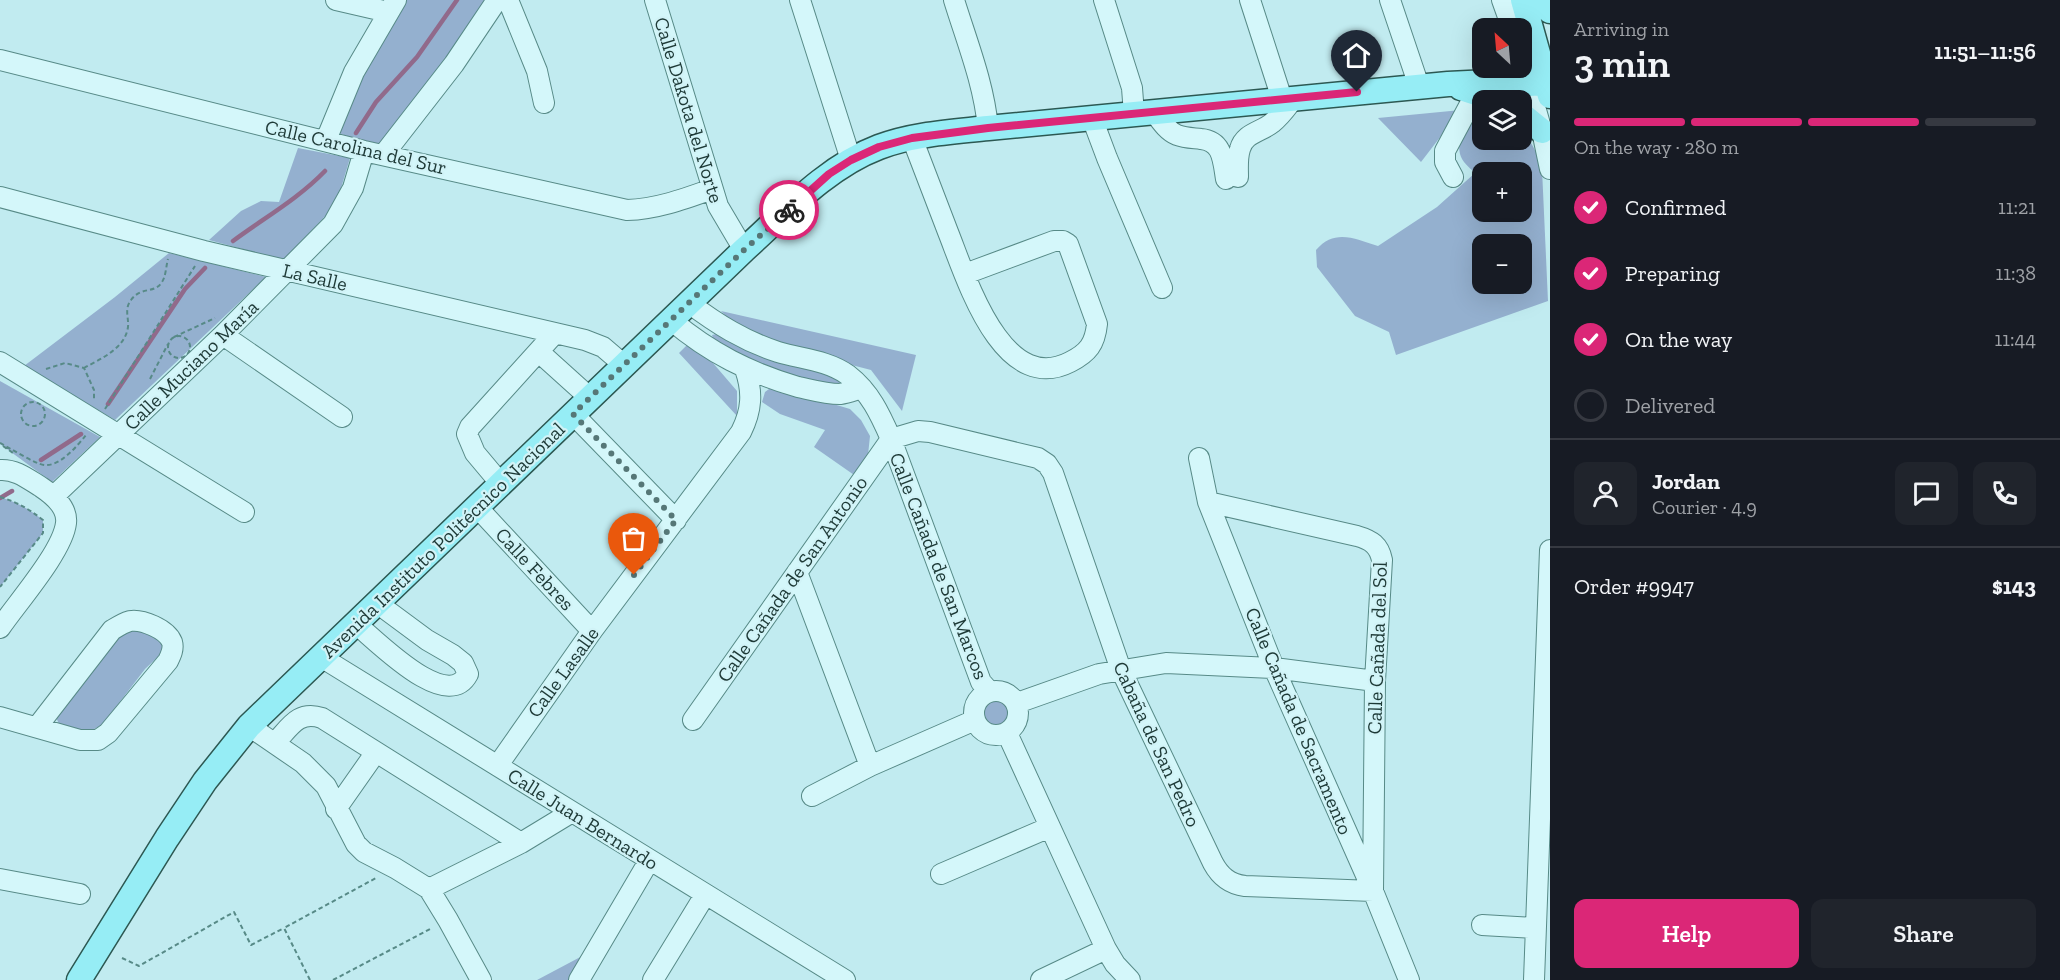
<!DOCTYPE html>
<meta charset="utf-8">
<style>
:root{--surface:#171b24;--page:#20242c;--text:#f1f3f6;--muted:#9ea1a6;--line:#363941;--accent:#db2777}
body{margin:0;font-family:"Zilla Slab",serif;background:var(--page);color:var(--text);height:100vh;display:flex;flex-direction:column;font-size:22px;white-space:nowrap}
*{box-sizing:border-box;margin:0}
p{font-size:20px;color:var(--muted)}
.icon{flex:none;width:33px;height:33px;fill:none;stroke:currentColor;stroke-width:2;stroke-linecap:round;stroke-linejoin:round}
.map{position:relative;flex:1;overflow:hidden}
.details{display:flex;flex-direction:column;background:var(--surface);width:510px}
.details>*{flex:none}
.needle{width:39px;rotate:334deg}
.buttons{position:absolute;left:1472px;top:18px;display:grid;gap:12px}
.buttons a{display:grid;place-items:center;width:60px;height:60px;border-radius:12px;background:var(--surface);box-shadow:0 6px 24px #0002;font-size:30px}
.pin{position:absolute;display:grid;place-items:center;width:51px;height:51px;color:#fff;margin:-62px -26px;border-radius:50% 50% 50% 0;rotate:-45deg;box-shadow:0 0 6px #0007}
.pin .icon{rotate:45deg}
.courier{position:absolute;display:grid;place-items:center;width:60px;height:60px;margin:-30px;border:4px solid #db2777;border-radius:50%;background:#fff;color:#222;box-shadow:0 2px 8px #0007}
.overview em{font-style:normal;font-weight:600}
.overview div{display:flex;flex-direction:column-reverse}
.overview{display:flex;align-items:center;justify-content:space-between;height:102px;padding:0 24px}
h1{font-size:39px;font-weight:600;line-height:45px}
.bar{display:grid;grid-template-columns:repeat(4,1fr);gap:9px 6px;align-content:center;height:72px;padding:0 24px}
.bar i{height:8px;border-radius:4px;background:var(--line)}
.bar .active{background:var(--accent)}
.bar p{grid-column:span 4}
.line{display:flex;align-items:center;gap:15px;padding:0 24px;border-top:2px solid var(--line)}
.line div{flex:1}
.round{display:grid;place-items:center;flex:none;width:63px;height:63px;border-radius:12px;background:var(--page)}
ol{padding:0 24px;list-style:none}
li{display:flex;align-items:center;gap:18px;height:66px}
li p{margin-inline-start:auto}
li .icon{padding:6px;border-radius:50%;background:var(--accent);color:#fff;stroke-width:4}
li:last-child{color:var(--muted)}
li i{width:33px;height:33px;border:3px solid var(--line);border-radius:50%}
.button{display:flex;gap:12px;margin-top:auto;padding:12px 24px}
.button a{flex:1;height:69px;border-radius:12px;background:var(--accent);color:#fff;font-size:24px;font-weight:600;line-height:69px;text-align:center}
.button a+a{background:var(--page);color:var(--text)}
main{display:flex;flex:1;min-height:0}
.map>svg:first-child{display:block}
</style>
<main>
<div class="map">
<svg width="1550" height="980" viewBox="0 0 1550 980">
<rect width="100%" height="100%" fill="#c1ebf0"/>
<path fill="#94b0cf" fill-rule="evenodd" d="M 401,0 L 488,0 L 455,58 L 382,146 L 366,143 L 336,132 L 340,115 Z
M 1461,110 L 1421,162 L 1378,118 Z
M 1482,110 L 1482,140 L 1521,140 L 1521,129 C 1531,141 1538,154 1542,169 L 1548,301 L 1396,355 L 1389,332 L 1355,316 L 1317,267 L 1316,250 C 1335,228 1355,239 1378,246 L 1437,207 L 1475,173 C 1469,167 1462,162 1460,154 C 1456,137 1466,116 1482,110 ZM 1482,172 L 1521,172 L 1521,212 L 1482,212 ZM 1482,244 L 1521,244 L 1521,284 L 1482,284 Z
M 298,148 L 350,158 L 336,205 L 283,260 L 209,240 L 241,211 L 261,201 L 279,202 Z
M 169,253 L 266,277 L 115,420 L 24,366 L 115,297 Z
M 721,311 L 916,355 L 902,411 L 871,370 L 747,338 Z
M 721,333 L 764,358 L 803,364 L 846,377 L 843,384 C 800,391 754,363 716,347 L 712,335 Z
M 690,342 L 701,349 L 737,391 L 737,416 L 679,353 Z
M 0,381 L 100,437 L 52,482 L 0,444 Z
M 773,386 L 850,409 L 861,420 L 870,436 L 868,455 L 857,477 L 814,447 L 825,430 L 780,414 L 762,402 L 765,392 Z
M 0,497 C 17,502 29,509 43,520 L 43,533 L 0,587 Z
M 133,625 L 165,642 L 162,653 L 145,669 L 103,724 L 89,732 L 60,726 L 53,711 L 116,631 Z
M981 712a15 15 0 1 1 30 0a15 15 0 1 1-30 0Z
M 586,954 L 570,980 L 537,980 Z"/>
<g fill="none" stroke-linecap="round" stroke-linejoin="round">
<path stroke="#916a8b" stroke-width="4.5" d="M 356,133 L 376,102 L 417,57 L 457,0
M 233,241 C 264,218 298,199 325,171
M 108,404 L 185,289 L 205,268
M 41,460 L 81,434
M 0,498 L 12,491"/>
<defs>
<path id="minor" d="M 336,0 L 388,12
M 508,0 L 537,71 L 544,103
M 655,0 L 718,206 L 744,250
M 800,0 L 851,160
M 954,0 C 967,42 984,84 988,128
M 1104,0 L 1132,88 L 1134,114
M 1250,0 L 1282,99
M 1390,0 L 1419,86
M 1502,0 L 1512,28
M 1521,58 L 1542,131 L 1550,169
M 0,60 L 364,151 L 627,210 C 657,209 684,199 712,189
M 1154,112 C 1160,120 1167,131 1177,135 C 1185,138 1193,138 1201,139 C 1223,141 1223,161 1226,179
M 1092,118 L 1107,158 L 1162,288
M 912,138 C 924,169 936,200 948,232 C 966,277 1002,397 1070,362 C 1088,353 1095,344 1097,324 L 1068,244 L 1063,241 L 1054,241 L 965,274
M 326,140 L 354,72 L 396,0
M 384,154 L 454,64 L 497,0
M 1238,177 C 1238,168 1237,158 1240,149 C 1244,133 1261,132 1272,123 C 1281,116 1287,107 1294,98
M 1453,177 L 1445,162 L 1445,151 L 1476,93
M 0,197 L 204,251 L 585,340 L 603,347 L 624,365
M 689,303 C 717,324 744,341 778,352 C 801,359 827,360 848,375 C 870,392 880,414 891,439 L 981,682 L 989,691
M 671,320 C 710,353 750,373 798,387 C 812,390 825,394 840,394 C 847,393 855,390 862,388
M 223,335 L 342,417
M 539,352 L 590,398
M 0,362 L 244,512
M 573,414 L 676,520
M 891,439 L 918,431 L 930,432 L 1038,458 L 1047,464 L 1053,473 L 1121,670 L 1213,863 C 1220,876 1229,884 1245,886 L 1373,891 L 1375,681 L 1382,560 C 1379,545 1371,540 1357,536 L 1208,502
M 1199,458 L 1208,502 L 1274,668 L 1373,891 L 1409,980
M 0,470 C 16,469 28,479 41,487 C 53,495 68,507 66,523 C 63,551 17,603 0,628
M 501,484 L 475,453 L 467,434 L 470,427 L 555,333
M 54,496 L 223,335 L 333,224 L 353,188 L 364,151
M 477,507 L 592,631
M 797,572 L 870,766
M 356,624 C 376,640 447,714 468,674 L 463,663 L 453,655 L 427,640 L 377,603
M 321,657 L 845,980
M974 713a22 22 0 1 1 44 0a22 22 0 1 1-44 0Z
M 1017,703 L 1099,674 L 1166,663 L 1274,668 L 1375,681
M 0,717 L 80,740 L 98,740 L 108,733 L 168,661 C 171,655 174,649 172,642 C 167,629 142,619 130,621 C 123,623 117,627 112,630 L 37,727
M 693,720 L 891,439
M 249,726 L 303,763 L 326,786 L 356,844 L 364,852 L 395,868 L 429,889 L 448,920 L 481,980
M 1007,733 L 1106,949 L 1115,964 L 1130,980
M 275,743 C 290,727 298,710 322,718 L 521,843
M 498,765 L 592,631 L 741,432 C 752,410 753,392 745,369
M 812,796 L 870,766 L 975,720
M 336,809 L 376,752
M 941,874 L 1050,827
M 0,879 L 80,894
M 429,889 L 521,843 L 572,812
M 1482,925 L 1535,928
M 579,980 L 649,861
M 653,980 L 705,895
M 1041,980 L 1106,949
M 1534,980 L 1550,550"/>
<path id="major" d="M 1523,0 L 1550,96
M 1547,0 L 1550,11
M 1461,88 L 1498,100
M 1521,114 L 1542,131
M 79,980 L 167,838 L 205,781 L 249,726 L 744,250 C 785,213 826,167 879,147 C 913,134 952,132 988,128 L 1448,84 L 1509,81 L 1528,84 L 1550,83"/>
</defs>
<use href="#minor" stroke="#578a87" stroke-width="22"/>
<use href="#major" stroke="#2c5852" stroke-width="27"/>
<path stroke="#578a87" stroke-width="2" stroke-dasharray="4.5 3" stroke-linecap="butt" d="M168 347a11 11 0 1 1 22 0a11 11 0 1 1-22 0Z
M 174,337 L 215,318
M 84,368 C 100,359 125,349 128,327 C 129,318 124,309 131,300 C 141,286 155,294 162,282 C 166,276 166,266 168,259
M 46,369 L 65,363 L 84,368 L 94,390 L 94,401
M 150,379 L 168,344
M21 414a12 12 0 1 1 24 0a12 12 0 1 1-24 0Z
M 105,409 L 195,266
M 0,443 C 10,448 35,464 44,465 C 60,467 77,446 86,435
M 3,446 L 13,453
M 0,497 C 17,502 29,509 43,520 L 43,533 L 0,587
M 122,958 L 139,966 L 234,912 L 251,945 L 284,928
M 310,980 L 284,928 L 376,878
M 333,980 L 432,928"/>
<use href="#minor" stroke="#d4f7fa" stroke-width="20"/>
<use href="#major" stroke="#96edf5" stroke-width="24"/>
</g>
<g fill="none" stroke-linecap="round" stroke-linejoin="round">
<path stroke="#567777" stroke-width="6" stroke-dasharray="0 10.8" d="M 634,575 L 676,520 L 573,414 L 744,250 L 789,210"/>
<path stroke="#db2777" stroke-width="8" d="M 789,210 L 829,174 L 851,160 L 879,147 L 912,138 L 988,128 L 1357,92"/>
</g>
<g text-anchor="middle" stroke-width="4.5" stroke-linejoin="round" paint-order="stroke">
<g font-size="20" fill="#1d3936" stroke="#d1f3f7">
<text transform="translate(689 110) rotate(73)" y="7">Calle Dakota del Norte</text>
<text transform="translate(356 147) rotate(13)" y="7">Calle Carolina del Sur</text>
<text transform="translate(315 277) rotate(13)" y="7">La Salle</text>
<text transform="translate(191 365) rotate(-44)" y="7">Calle Muciano María</text>
<text transform="translate(443 540) rotate(-44)" y="7">Avenida Instituto Politécnico Nacional</text>
<text transform="translate(939 566) rotate(69)" y="7">Calle Cañada de San Marcos</text>
<text transform="translate(535 569) rotate(47)" y="7">Calle Febres</text>
<text transform="translate(792 579) rotate(-55)" y="7">Calle Cañada de San Antonio</text>
<text transform="translate(1377 648) rotate(-88)" y="7">Calle Cañada del Sol</text>
<text transform="translate(563 672) rotate(-54)" y="7">Calle Lasalle</text>
<text transform="translate(1299 721) rotate(67)" y="7">Calle Cañada de Sacramento</text>
<text transform="translate(1157 744) rotate(65)" y="7">Cabaña de San Pedro</text>
<text transform="translate(583 819) rotate(32)" y="7">Calle Juan Bernardo</text>
</g>
</g>
</svg>
<div class="buttons">
<a><svg class="needle" viewBox="-14 -14 28 28"><path d="M0-13l5 13h-10z" fill="#e53935"/><path d="M0 13l5-13h-10z" fill="#9ea1a6"/></svg></a>
<a><svg class="icon" aria-label="layers" viewBox="0 0 24 24"><path d="M12 4l9 5-9 5-9-5zM3 14l9 5 9-5"/></svg></a>
<a>+</a>
<a>−</a>
</div>
<div class="pin" style="left:634px;top:575px;background:#ea580c"><svg class="icon" aria-label="bag" viewBox="0 0 24 24"><path d="M5 8h14l-1 12H6zM9 8a3 3 0 0 1 6 0"/></svg></div>
<div class="pin" style="left:1357px;top:92px;background:#1f2937"><svg class="icon" aria-label="home" viewBox="0 0 24 24"><path d="M3 11l9-7 9 7M6 9v11h12V9"/></svg></div>
<div class="courier" style="left:789px;top:210px"><svg class="icon" aria-label="bike" viewBox="0 0 24 24"><circle cx="6" cy="16" r="4"/><circle cx="18" cy="16" r="4"/><path d="M6 16l4-8h5l3 8M10 8l3 8H6M13 5h3"/></svg></div>
</div>
<section class="details">
<div class="overview"><div><h1>3 min</h1><p>Arriving in</p></div><em>11:51–11:56</em></div>
<div class="bar"><i class="active"></i><i class="active"></i><i class="active"></i><i></i><p>On the way · 280 m</p></div>
<ol>
<li><svg class="icon" aria-label="check" viewBox="0 0 24 24"><path d="M5 12l5 5 9-10"/></svg>Confirmed<p>11:21</p></li>
<li><svg class="icon" aria-label="check" viewBox="0 0 24 24"><path d="M5 12l5 5 9-10"/></svg>Preparing<p>11:38</p></li>
<li><svg class="icon" aria-label="check" viewBox="0 0 24 24"><path d="M5 12l5 5 9-10"/></svg>On the way<p>11:44</p></li>
<li><i></i>Delivered</li>
</ol>
<div class="line" style="height:108px"><a class="round"><svg class="icon" aria-label="person" viewBox="0 0 24 24"><circle cx="12" cy="8" r="4"/><path d="M4 21q1-7 8-7t8 7"/></svg></a><div><b>Jordan</b><p>Courier · 4.9</p></div><a class="round"><svg class="icon" aria-label="chat" viewBox="0 0 24 24"><path d="M4 5h16v11H9l-5 4z"/></svg></a><a class="round"><svg class="icon" aria-label="phone" viewBox="0 0 24 24"><path d="M5 4h4l2 5-3 2q2 4 5 5l2-3 5 2v4C11 20 4 13 5 4z"/></svg></a></div>
<div class="line" style="height:78px"><div>Order #9947</div><b>$143</b></div>
<div class="button"><a>Help</a><a>Share</a></div>
</section>
</main>
